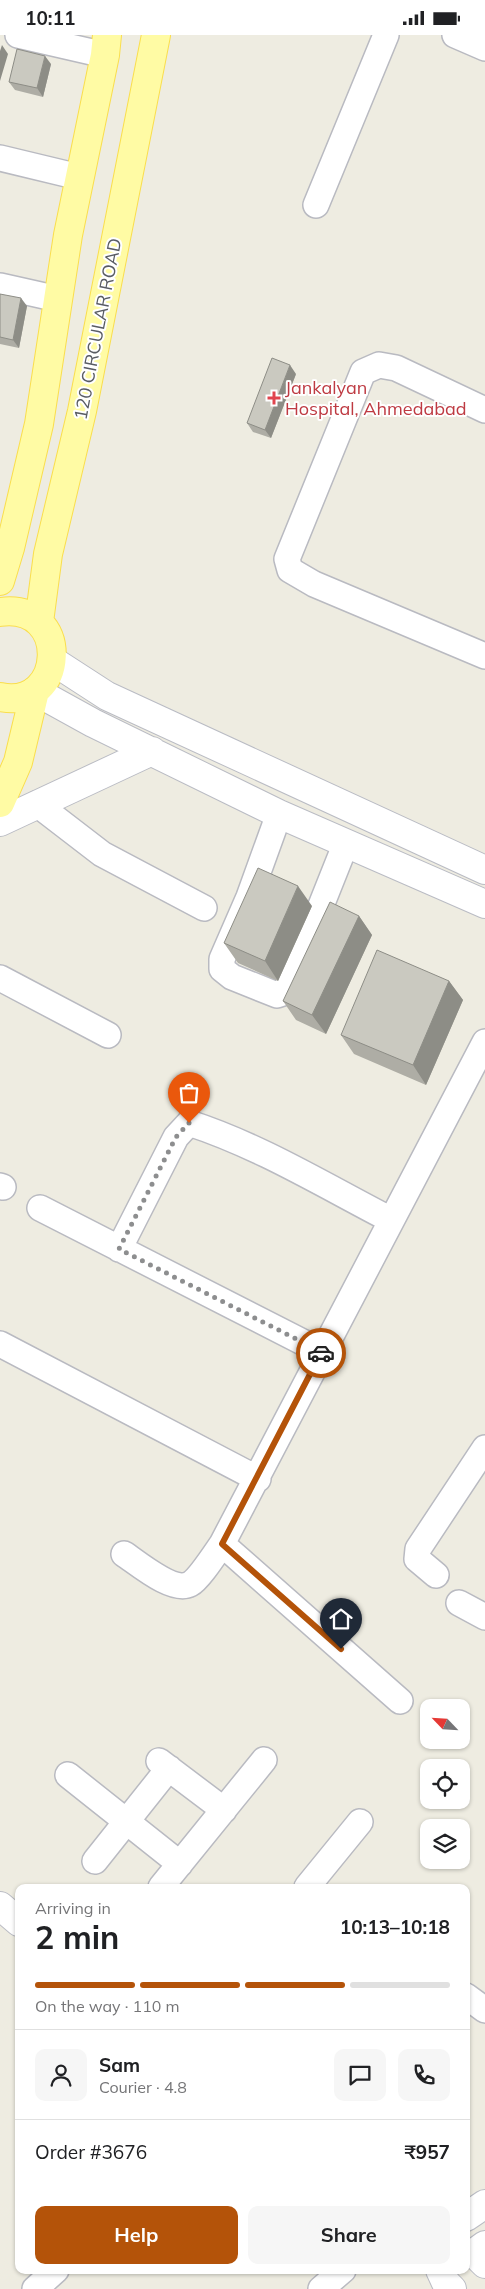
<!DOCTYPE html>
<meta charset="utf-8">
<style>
:root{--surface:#fff;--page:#f6f6f6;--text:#202124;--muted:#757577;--line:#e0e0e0;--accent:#b45309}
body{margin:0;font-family:Mulish,sans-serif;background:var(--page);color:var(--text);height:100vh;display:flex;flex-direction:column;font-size:19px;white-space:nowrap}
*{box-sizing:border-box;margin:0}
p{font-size:16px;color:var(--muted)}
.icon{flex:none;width:28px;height:28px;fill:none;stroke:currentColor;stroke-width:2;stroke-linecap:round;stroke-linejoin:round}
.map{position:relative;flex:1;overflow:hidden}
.sheet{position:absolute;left:15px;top:1849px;width:455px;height:390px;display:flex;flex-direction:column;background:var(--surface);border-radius:10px;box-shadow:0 1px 4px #0004}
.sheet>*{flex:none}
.needle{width:32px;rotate:295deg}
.controls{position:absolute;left:420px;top:1664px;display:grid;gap:10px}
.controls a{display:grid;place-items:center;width:50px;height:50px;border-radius:10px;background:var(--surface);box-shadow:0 1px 4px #0004;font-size:25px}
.pin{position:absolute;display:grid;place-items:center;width:42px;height:42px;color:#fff;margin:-51px -21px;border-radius:50% 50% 50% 0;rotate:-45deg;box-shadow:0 0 5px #0007}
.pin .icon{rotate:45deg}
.courier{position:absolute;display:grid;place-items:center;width:50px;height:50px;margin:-25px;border:4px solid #b45309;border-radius:50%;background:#fff;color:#222;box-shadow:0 1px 6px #0007}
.summary em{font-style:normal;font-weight:700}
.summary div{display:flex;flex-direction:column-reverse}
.summary{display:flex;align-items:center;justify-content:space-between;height:85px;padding:0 20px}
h1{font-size:32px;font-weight:700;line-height:38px}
.bar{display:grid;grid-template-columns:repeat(4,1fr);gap:8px 5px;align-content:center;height:60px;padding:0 20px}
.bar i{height:6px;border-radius:4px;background:var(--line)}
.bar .current{background:var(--accent)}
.bar p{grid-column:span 4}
.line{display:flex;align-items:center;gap:12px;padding:0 20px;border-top:1px solid var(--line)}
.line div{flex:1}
.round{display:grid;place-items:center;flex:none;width:52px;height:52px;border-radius:10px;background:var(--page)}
.cta{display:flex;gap:10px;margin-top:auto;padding:10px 20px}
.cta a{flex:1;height:58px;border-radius:10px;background:var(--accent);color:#fff;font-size:20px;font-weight:700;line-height:58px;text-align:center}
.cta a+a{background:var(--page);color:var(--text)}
.status{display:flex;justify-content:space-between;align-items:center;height:35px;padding:0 25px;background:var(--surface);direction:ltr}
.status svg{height:14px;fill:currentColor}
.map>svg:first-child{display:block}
</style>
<div class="status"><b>10:11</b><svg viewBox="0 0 49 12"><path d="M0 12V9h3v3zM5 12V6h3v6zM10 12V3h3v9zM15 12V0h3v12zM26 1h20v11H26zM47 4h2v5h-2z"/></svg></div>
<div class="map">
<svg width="485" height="2254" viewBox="0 0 485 2254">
<rect width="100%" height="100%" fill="#eeece1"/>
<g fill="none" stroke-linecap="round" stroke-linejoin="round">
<defs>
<path id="street" d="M 18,0 L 105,20
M 455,0 L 485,13
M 0,123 L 79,142
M 316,170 L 386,0
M 0,251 L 58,264
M 485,375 L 396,333 L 379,330 L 363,337 L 287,524 L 290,535 L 314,549 L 485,621
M 37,769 L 102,819 L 204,873
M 279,779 L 249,862 L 222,924 L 222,934 L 232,942 L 277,960 L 283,958 L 291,946 L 346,808
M 0,943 L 108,1000
M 0,1151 L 3,1152
M 40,1173 L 322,1317
M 119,1214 L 176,1102 L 189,1088 C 260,1111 325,1151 391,1185
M 0,1309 L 258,1444
M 222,1509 L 400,1666
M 124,1519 C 139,1529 173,1558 190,1549 C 199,1544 215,1519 222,1509 L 485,1007
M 436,1540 L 417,1524 L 418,1514 L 485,1413
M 459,1568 L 485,1582
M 159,1726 L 224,1775
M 68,1740 L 180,1829
M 95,1826 L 169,1733
M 161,1852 L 264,1725
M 307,1852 L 360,1787
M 466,1961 L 485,1975
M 35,2254 L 56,2235
M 321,2254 L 343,2235"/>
<path id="secondary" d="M 53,626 L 107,661 L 485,835
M 35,656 L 93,688 L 279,779 L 485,869
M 0,787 L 152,716
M 0,1871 L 19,1887
M 466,2182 L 485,2169
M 485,2210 L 474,2218 L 485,2229
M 440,2235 L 446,2248 L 452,2254"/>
<path id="primary" d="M 0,546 L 10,513 L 39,389 L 68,200 L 105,20 L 107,0
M 0,577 C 72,567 66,676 0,662
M 39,587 L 48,519 L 82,376 L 156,0
M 0,768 L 18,727 L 35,656"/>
</defs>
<use href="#street" stroke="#b9bac1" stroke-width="28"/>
<use href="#secondary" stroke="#babcc4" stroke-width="30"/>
<use href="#primary" stroke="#fade4d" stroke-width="30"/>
<use href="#street" stroke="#fff" stroke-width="25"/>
<use href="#secondary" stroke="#fff" stroke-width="28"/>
<use href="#primary" stroke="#fffba4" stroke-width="28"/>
</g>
<path fill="#aeada5" d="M 51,29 L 43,62 L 15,55 L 9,47 Z
M 0,259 L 27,271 L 19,313 L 0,309 Z
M 296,339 L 271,403 L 253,397 L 247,388 Z
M 312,871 L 278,946 L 238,928 L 224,908 Z
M 359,881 L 372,900 L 326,999 L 296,985 L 283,966 Z
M 449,946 L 463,965 L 426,1050 L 354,1019 L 341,1000 Z"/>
<path fill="#8d8d86" d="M 2,10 L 8,19 L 0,46 L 0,16 Z
M 45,21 L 51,29 L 43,62 L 37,53 Z
M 21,263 L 27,271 L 19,313 L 13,305 Z
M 290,330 L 296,339 L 271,403 L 265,395 Z
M 298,851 L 312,871 L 278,946 L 265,926 Z
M 359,881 L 372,900 L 326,999 L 312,980 Z
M 449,946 L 463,965 L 426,1050 L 413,1030 Z"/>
<path fill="#cac9c0" stroke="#8d8d86" d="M 17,14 L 45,21 L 37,53 L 9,47 Z
M 0,259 L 21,263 L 13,305 L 0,302 Z
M 272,323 L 290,330 L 265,395 L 247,388 Z
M 258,833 L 298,851 L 265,926 L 224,908 Z
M 330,867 L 359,881 L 312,980 L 283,966 Z
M 377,915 L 449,946 L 413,1030 L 341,1000 Z"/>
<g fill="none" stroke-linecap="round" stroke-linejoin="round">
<path stroke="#8d8e8f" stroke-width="5" stroke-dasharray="0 9" d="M 189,1088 L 176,1102 L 119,1214 L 322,1317 L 321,1318"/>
<path stroke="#b45309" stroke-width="6" d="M 321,1318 L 222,1509 L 341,1614"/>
</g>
<path fill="#e0444e" stroke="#fff" stroke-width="2" d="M271.5 355.5h5v5h5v5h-5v5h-5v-5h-5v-5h5z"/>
<g text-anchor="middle" stroke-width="4" stroke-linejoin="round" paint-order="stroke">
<g font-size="18" fill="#595c63" stroke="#fff">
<text transform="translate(98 294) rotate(-79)" y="6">120 CIRCULAR ROAD</text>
</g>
<g font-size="18" fill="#be3a42" stroke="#fff" text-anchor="start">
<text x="285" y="359">Jankalyan<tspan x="285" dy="21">Hospital, Ahmedabad</tspan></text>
</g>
</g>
</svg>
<div class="controls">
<a><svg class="needle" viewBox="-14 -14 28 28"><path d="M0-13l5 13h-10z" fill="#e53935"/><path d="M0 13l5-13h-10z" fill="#757577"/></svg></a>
<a><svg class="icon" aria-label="locate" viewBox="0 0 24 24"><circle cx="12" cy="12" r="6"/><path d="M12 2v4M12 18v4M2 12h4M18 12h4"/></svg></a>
<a><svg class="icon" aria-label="layers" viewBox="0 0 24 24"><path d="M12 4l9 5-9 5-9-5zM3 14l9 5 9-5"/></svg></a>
</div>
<div class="pin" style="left:189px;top:1088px;background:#ea580c"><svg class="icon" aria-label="bag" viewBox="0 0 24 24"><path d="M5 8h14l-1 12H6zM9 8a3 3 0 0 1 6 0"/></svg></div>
<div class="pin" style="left:341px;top:1614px;background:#1f2937"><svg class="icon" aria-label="home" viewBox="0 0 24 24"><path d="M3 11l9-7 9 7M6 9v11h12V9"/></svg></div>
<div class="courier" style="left:321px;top:1318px"><svg class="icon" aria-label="car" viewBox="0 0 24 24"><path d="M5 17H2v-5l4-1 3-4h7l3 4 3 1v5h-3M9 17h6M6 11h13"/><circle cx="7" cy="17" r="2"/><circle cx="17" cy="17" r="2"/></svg></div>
<section class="sheet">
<div class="summary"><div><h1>2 min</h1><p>Arriving in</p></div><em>10:13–10:18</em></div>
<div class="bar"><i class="current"></i><i class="current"></i><i class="current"></i><i></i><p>On the way · 110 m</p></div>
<div class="line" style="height:90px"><a class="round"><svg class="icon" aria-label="person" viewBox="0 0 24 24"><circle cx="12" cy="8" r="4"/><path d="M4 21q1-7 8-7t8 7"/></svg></a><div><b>Sam</b><p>Courier · 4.8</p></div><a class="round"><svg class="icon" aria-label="chat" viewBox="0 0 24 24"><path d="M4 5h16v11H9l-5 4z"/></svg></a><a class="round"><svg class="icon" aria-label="phone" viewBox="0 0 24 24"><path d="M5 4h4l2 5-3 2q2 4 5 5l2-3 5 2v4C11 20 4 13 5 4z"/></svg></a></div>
<div class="line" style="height:65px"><div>Order #3676</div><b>₹957</b></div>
<div class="cta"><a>Help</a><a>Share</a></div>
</section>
</div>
